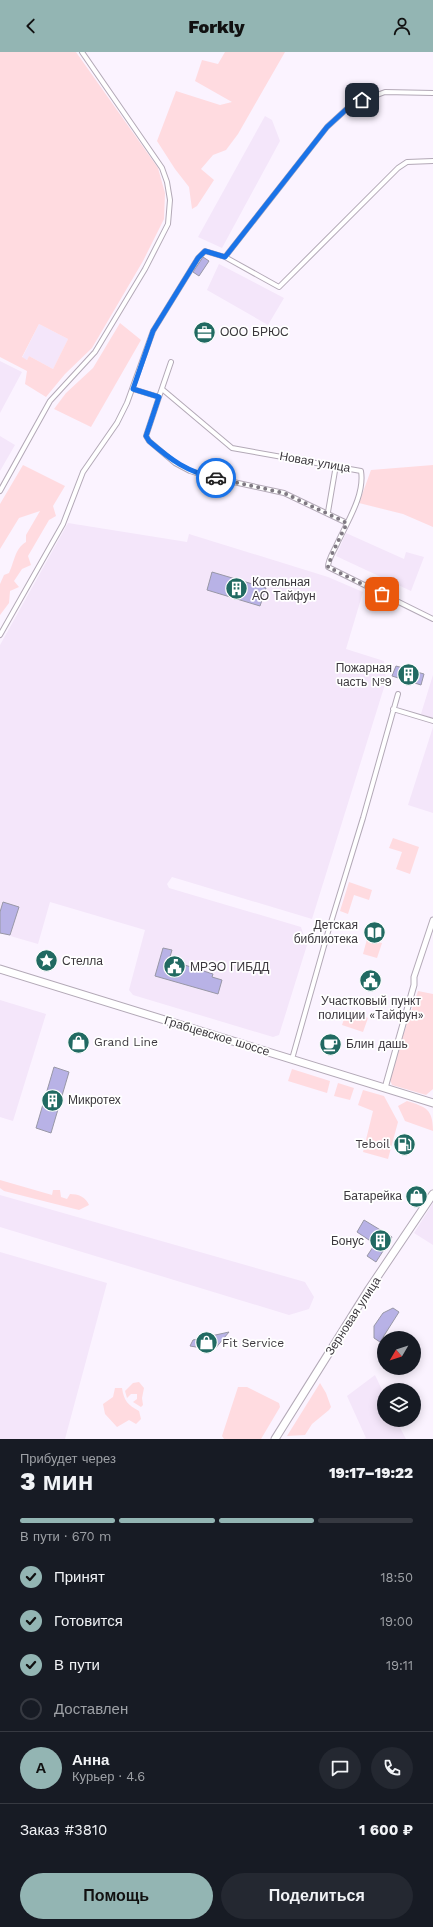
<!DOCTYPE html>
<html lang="ru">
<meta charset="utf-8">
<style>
:root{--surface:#171b24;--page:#242831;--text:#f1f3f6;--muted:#9ea1a6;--line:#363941;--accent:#93b5b3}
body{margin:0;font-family:"Work Sans",sans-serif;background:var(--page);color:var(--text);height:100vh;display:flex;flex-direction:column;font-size:15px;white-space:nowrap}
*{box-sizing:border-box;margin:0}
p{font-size:13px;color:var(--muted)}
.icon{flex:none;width:22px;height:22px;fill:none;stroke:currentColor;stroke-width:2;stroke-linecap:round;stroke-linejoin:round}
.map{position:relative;height:1387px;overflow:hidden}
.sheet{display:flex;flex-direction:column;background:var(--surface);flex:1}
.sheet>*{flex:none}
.needle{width:26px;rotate:231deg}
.fabs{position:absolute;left:377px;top:1279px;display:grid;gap:8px}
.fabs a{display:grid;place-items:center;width:44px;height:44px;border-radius:50%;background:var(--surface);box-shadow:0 2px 10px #0003;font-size:20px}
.pin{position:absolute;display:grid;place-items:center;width:34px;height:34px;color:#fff;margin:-17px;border-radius:8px;box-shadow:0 2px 6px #0006}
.courier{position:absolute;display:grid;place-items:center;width:40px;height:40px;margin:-20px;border:3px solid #1a73e8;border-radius:50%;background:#fff;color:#222;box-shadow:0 1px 5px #0007}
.summary em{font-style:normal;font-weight:800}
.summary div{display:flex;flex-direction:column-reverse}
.summary{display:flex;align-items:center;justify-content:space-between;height:68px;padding:0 20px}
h1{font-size:26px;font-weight:800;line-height:30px}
.bar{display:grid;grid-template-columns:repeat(4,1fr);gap:6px 4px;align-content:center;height:48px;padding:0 20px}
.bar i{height:5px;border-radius:3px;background:var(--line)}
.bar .selected{background:var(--accent)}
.bar p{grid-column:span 4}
.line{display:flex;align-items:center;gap:10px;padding:0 20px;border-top:1px solid var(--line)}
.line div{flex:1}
.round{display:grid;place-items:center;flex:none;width:42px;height:42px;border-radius:21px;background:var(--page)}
ol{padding:0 20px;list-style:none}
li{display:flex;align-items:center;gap:12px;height:44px}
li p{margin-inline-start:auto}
li .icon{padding:4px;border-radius:50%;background:var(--accent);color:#111;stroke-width:4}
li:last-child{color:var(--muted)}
li i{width:22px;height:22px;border:2px solid var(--line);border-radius:50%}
.cta{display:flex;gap:8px;margin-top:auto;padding:8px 20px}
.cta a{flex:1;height:46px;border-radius:24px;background:var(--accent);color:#111;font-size:16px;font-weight:800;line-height:46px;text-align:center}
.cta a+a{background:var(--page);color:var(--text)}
header{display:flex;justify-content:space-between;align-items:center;height:52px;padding:0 20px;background:var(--accent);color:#111;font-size:18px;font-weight:800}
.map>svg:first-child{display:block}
</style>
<header><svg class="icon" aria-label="back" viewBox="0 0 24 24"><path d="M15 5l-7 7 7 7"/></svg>Forkly<svg class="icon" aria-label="person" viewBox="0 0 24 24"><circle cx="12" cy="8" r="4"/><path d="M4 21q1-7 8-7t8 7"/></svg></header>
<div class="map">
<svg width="433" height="1387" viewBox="0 0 433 1387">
<rect width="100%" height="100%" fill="#fbf3ff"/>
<path fill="#f4e6fa" d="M 265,64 L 272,68 L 280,89 L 222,196 L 198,185 Z
M 219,212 L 284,246 L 268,273 L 207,238 Z
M 39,272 L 68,287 L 53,317 L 29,304 L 27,308 L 22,306 Z
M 0,309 L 22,320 L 0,361 Z
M 0,384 L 15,393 L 0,419 Z
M 68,471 L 187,490 L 189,482 L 328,525 L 363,540 L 346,597 L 384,609 L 386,629 L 312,867 L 172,825 L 167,832 L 169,836 L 301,875 L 307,893 L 279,983 L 273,985 L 133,943 L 129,938 L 145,878 L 50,850 L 38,892 L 0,881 L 0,593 Z
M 346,481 L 404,507 L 406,500 L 424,505 L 411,539 L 336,504 Z
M 433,623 L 433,666 L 421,662 Z
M 433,675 L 433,761 L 408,753 Z
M 0,948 L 46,962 L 13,1069 L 0,1065 Z
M 0,1143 L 305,1230 L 314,1245 L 309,1257 L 289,1263 L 0,1175 Z
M 433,1151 L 433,1193 L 414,1181 Z
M 0,1200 L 107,1231 L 65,1387 L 0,1387 Z
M 375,1323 L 384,1342 L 384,1368 L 396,1368 L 406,1387 L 363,1387 L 366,1386 L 347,1344 Z"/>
<path fill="#ffdbe0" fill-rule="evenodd" d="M 0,0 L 76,0 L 158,116 L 165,141 L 164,167 L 143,209 L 92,296 L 65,322 L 46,345 L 25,332 L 27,319 L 0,305 ZM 39,272 L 68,287 L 53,317 L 29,304 L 27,308 L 22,305 Z
M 225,0 L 285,0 L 238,82 L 226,98 L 213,103 L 201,117 L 214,128 L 197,154 L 192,157 L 189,135 L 175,117 L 157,89 L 176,39 L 220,53 L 232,50 L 195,29 L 202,8 L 218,12 Z
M 120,271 L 141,288 L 91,375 L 54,357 L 66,341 L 93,316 Z
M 23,413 L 65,434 L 53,454 L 56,464 L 49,468 L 28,504 L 31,513 L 22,517 L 14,529 L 19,535 L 10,539 L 9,551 L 0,563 L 0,532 L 4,523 L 9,521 C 14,511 15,496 26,490 L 26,483 L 40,459 L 19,466 L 0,497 L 0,452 Z
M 433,413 L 433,475 L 403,462 L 359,451 L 371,418 Z
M 393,786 L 419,795 L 410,822 L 396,817 L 402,800 L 389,796 Z
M 349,830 L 372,838 L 369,848 L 354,843 L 348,862 L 340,859 Z
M 367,887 L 382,891 L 377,906 L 363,902 Z
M 418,939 L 433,942 L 433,1037 L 426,1043 L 392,1033 L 389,1025 Z
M 347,958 L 368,966 L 363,980 L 342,973 Z
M 292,1017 L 330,1029 L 327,1041 L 288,1029 Z
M 338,1031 L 354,1036 L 350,1048 L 334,1044 Z
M 363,1038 L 384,1044 L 398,1070 L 388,1107 L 363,1100 L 373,1059 L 358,1053 Z
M 407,1049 C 426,1055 433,1057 433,1079 L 405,1069 L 398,1054 Z
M 0,1128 L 52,1143 L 53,1138 L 60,1138 L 61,1145 L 67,1147 L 70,1142 C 78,1142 86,1145 89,1153 L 79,1158 L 4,1139 L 0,1136 Z
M 139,1330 L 144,1336 L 142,1346 L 143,1353 L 141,1355 L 133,1350 L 137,1347 L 137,1342 L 131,1342 L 127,1346 L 125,1339 L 133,1331 Z
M 320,1331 L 326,1341 L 331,1355 L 329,1358 L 312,1372 L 305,1383 L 287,1384 Z
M 238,1335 L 247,1335 L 279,1351 L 280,1355 L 261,1387 L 224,1387 L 222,1384 Z
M 115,1336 L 122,1336 C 124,1349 128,1353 139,1359 L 141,1367 L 136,1372 L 129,1368 L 117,1375 L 105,1362 L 103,1352 L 113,1345 Z"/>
<path fill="#b8b2e6" stroke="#9897a6" d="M 203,205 L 209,209 L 199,224 L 193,220 Z
M 212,520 L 266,536 L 260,554 L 207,538 Z
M 396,614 L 424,622 L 421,633 L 392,624 Z
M 3,850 L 19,855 L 10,883 L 0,881 L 0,860 Z
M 163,896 L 172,898 L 169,908 L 213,922 L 212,925 L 222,928 L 218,942 L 155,924 Z
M 54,1015 L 69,1020 L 51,1081 L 36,1076 Z
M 364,1168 L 392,1185 L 376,1210 L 367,1204 L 375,1192 L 357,1180 Z
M 393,1256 L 399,1260 L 380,1290 L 374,1286 L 374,1274 L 383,1261 Z
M 229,1280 L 214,1298 L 190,1294 L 193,1288 Z"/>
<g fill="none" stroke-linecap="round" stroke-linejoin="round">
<defs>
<path id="minor" d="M 225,205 L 327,75 L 351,53 L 385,40 L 433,41
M 133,337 L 159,345 L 171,310
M 162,337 L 232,396 L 361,419 C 365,443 347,470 337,492 C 334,499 328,507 328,515 L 433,567
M 159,345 L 146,384 L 149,389 L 175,411 L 190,419 L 206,424 L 284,441 L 347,471
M 0,439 L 50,349 L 95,300 L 145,217 L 168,172 L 170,148 L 167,130 L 162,116 L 82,0
M 328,460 L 336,413
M 0,583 L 63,472 L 83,420 L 117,371 L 127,351 L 153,279 L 198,206 L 205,199 L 225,205 L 279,235 L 398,116 L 407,110 L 433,109
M 393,657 L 433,669
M 292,1007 L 328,880 L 363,766 L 398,642"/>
<path id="tertiary" d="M 385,1036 L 414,933 L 414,925 L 433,868"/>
<path id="primary" d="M 0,917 L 433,1051
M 275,1387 L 369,1237 L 433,1142"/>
</defs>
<use href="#minor" stroke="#b3a9b7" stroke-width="6"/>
<use href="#tertiary" stroke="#b3a9b7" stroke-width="7"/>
<use href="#primary" stroke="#b3a9b7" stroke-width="9"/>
<use href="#minor" stroke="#fff" stroke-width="4"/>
<use href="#tertiary" stroke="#fff" stroke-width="5"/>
<use href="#primary" stroke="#fff" stroke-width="7"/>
</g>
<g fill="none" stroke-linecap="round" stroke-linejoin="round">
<path stroke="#7f7982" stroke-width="4" stroke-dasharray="0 7.2" d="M 216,426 L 284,441 L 347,471 L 332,502 L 328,515 L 382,542"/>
<path stroke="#1a73e8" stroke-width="5" d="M 216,426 C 187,420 171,408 149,389 L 146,384 L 159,345 L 133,337 L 153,279 L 198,206 L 205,199 L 225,205 L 327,75 L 351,53 L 362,48"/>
</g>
<defs>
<symbol id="office-disc" viewBox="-11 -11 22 22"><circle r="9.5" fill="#216a62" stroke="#fff"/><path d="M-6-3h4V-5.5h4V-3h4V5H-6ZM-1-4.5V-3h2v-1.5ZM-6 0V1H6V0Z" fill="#fff"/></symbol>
<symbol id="building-disc" viewBox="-11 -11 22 22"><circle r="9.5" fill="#216a62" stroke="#fff"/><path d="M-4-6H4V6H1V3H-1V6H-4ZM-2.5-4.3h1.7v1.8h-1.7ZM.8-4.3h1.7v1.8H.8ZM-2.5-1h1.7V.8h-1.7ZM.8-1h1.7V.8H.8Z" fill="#fff"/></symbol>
<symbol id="library-disc" viewBox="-11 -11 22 22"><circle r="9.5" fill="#216a62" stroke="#fff"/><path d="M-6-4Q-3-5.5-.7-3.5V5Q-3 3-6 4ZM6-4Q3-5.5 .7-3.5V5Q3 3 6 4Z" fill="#fff"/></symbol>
<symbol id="sight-disc" viewBox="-11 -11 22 22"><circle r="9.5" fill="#216a62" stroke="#fff"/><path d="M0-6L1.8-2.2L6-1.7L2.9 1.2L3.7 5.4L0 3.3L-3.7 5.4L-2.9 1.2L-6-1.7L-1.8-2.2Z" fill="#fff"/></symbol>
<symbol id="civic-disc" viewBox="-11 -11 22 22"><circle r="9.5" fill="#216a62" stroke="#fff"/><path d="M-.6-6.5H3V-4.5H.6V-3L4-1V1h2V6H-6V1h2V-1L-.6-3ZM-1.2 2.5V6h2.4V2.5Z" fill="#fff"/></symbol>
<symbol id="shop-disc" viewBox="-11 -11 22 22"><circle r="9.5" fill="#216a62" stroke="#fff"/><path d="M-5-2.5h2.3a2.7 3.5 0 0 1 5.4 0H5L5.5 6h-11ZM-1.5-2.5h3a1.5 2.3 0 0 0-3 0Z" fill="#fff"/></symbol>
<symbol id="cafe-disc" viewBox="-11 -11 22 22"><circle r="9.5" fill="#216a62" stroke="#fff"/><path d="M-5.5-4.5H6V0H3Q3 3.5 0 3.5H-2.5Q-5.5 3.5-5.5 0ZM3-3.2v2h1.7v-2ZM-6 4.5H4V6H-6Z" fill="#fff"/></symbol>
<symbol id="fuel-disc" viewBox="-11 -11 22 22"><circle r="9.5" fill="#216a62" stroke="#fff"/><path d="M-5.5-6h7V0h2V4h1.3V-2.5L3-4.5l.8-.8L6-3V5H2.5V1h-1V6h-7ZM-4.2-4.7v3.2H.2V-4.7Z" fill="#fff"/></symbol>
</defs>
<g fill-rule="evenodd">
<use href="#office-disc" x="192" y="268" width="25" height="25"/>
<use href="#building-disc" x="224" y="524" width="25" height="25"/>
<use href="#building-disc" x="396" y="610" width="25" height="25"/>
<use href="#library-disc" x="362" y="868" width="25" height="25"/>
<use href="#sight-disc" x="34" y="896" width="25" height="25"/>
<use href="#civic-disc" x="162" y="902" width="25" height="25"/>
<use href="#civic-disc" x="358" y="916" width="25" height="25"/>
<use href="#shop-disc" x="66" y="978" width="25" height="25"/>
<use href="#cafe-disc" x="318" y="980" width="25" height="25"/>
<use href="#building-disc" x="40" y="1036" width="25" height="25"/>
<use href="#fuel-disc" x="392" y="1080" width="25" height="25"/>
<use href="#shop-disc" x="404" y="1132" width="25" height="25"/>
<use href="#building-disc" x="368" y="1176" width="25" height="25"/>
<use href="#shop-disc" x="194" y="1278" width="25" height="25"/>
</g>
<g text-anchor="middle" stroke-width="3.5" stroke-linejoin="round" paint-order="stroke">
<g font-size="12" fill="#3c383e" stroke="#fff" text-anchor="start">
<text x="220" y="284">ООО БРЮС</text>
<text x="252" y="534">Котельная<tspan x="252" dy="14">АО Тайфун</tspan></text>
<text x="392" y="620" text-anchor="end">Пожарная<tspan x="392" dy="14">часть №9</tspan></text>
<text x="358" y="877" text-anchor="end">Детская<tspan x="358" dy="14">библиотека</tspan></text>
<text x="62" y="913">Стелла</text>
<text x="190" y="919">МРЭО ГИБДД</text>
<text x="371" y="953" text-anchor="middle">Участковый пункт<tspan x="371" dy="14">полиции «Тайфун»</tspan></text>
<text x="94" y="994">Grand Line</text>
<text x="346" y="996">Блин дашь</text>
<text x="68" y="1052">Микротех</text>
<text x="390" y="1096" text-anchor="end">Teboil</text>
<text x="402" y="1148" text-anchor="end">Батарейка</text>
<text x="364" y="1193" text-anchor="end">Бонус</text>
<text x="222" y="1295">Fit Service</text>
</g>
<g font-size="12" fill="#3c383e" stroke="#fff">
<text transform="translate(315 410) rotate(10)" y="4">Новая улица</text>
<text transform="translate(217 984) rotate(17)" y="4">Грабцевское шоссе</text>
<text transform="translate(353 1264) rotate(-57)" y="4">Зерновая улица</text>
</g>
</g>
</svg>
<div class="fabs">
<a><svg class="needle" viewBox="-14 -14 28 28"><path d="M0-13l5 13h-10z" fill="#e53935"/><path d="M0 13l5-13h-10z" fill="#9ea1a6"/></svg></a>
<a><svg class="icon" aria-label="layers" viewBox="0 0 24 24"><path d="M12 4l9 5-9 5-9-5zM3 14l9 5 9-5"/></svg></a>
</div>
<div class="pin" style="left:382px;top:542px;background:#ea580c"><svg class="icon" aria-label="bag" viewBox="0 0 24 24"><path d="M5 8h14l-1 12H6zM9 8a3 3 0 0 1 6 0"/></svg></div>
<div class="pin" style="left:362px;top:48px;background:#1f2937"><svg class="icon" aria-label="home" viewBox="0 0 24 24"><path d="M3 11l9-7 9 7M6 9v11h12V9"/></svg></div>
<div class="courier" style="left:216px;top:426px"><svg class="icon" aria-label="car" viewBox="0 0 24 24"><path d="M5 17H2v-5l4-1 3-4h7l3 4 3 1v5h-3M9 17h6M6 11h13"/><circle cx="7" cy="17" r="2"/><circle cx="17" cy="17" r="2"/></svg></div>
</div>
<section class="sheet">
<div class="summary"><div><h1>3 мин</h1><p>Прибудет через</p></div><em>19:17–19:22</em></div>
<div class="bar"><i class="selected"></i><i class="selected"></i><i class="selected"></i><i></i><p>В пути · 670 m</p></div>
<ol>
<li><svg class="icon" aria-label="check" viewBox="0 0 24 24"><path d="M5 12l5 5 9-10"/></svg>Принят<p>18:50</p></li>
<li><svg class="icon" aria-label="check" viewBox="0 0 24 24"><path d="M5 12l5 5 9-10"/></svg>Готовится<p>19:00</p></li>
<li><svg class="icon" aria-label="check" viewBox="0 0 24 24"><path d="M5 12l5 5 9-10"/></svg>В пути<p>19:11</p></li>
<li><i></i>Доставлен</li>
</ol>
<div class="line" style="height:72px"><b class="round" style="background:var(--accent);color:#111">А</b><div><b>Анна</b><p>Курьер · 4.6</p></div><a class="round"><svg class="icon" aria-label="chat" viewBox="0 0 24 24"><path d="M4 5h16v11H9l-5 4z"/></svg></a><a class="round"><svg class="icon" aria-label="phone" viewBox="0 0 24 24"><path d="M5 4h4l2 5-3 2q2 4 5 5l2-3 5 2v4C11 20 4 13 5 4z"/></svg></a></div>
<div class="line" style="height:52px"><div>Заказ #3810</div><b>1 600 ₽</b></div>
<div class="cta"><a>Помощь</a><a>Поделиться</a></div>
</section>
